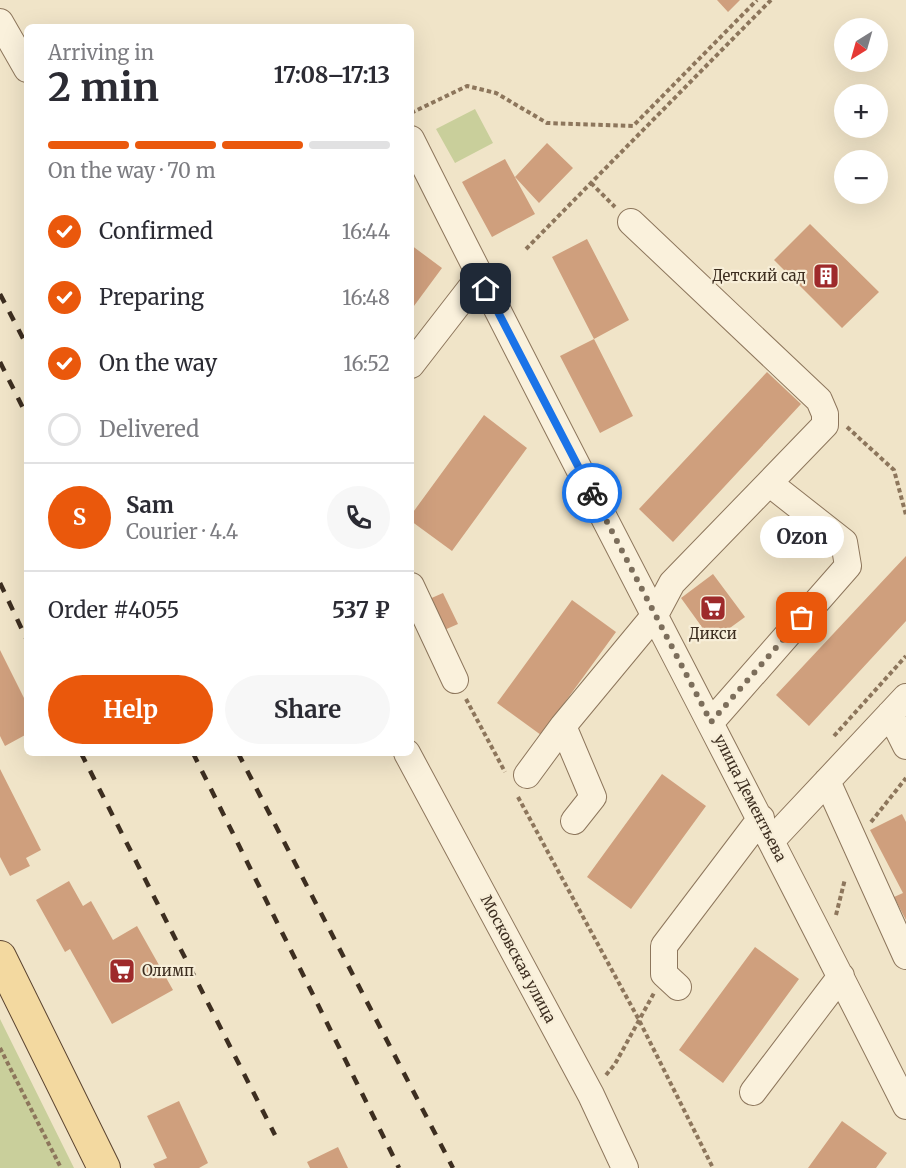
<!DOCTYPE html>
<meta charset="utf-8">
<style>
:root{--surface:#fff;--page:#f7f7f7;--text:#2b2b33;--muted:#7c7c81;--line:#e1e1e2;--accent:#ea580c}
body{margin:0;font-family:Merriweather,serif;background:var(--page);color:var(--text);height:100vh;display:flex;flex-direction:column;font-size:22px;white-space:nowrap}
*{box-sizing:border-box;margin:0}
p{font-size:20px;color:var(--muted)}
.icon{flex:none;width:33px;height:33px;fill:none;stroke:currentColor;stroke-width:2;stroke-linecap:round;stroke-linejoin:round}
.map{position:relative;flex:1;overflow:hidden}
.sheet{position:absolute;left:24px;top:24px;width:390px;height:732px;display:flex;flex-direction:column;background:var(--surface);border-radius:9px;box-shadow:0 6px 24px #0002}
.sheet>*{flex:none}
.needle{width:39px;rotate:217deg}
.tools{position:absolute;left:834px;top:18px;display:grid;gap:12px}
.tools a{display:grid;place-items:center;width:54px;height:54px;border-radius:50%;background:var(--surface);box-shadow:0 6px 24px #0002;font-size:30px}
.pin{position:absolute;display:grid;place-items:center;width:51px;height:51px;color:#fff;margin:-26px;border-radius:12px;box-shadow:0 3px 9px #0006}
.courier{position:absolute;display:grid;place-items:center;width:60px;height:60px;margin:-30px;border:4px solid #1a73e8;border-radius:50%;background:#fff;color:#222;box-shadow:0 2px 8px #0007}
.bubble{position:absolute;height:42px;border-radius:21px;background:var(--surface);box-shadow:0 6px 24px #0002;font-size:20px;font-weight:700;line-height:42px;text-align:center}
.headline em{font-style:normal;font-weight:700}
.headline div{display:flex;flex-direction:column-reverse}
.headline{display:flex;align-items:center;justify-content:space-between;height:102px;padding:0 24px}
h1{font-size:39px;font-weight:700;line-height:45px}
.bar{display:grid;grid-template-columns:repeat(4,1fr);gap:9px 6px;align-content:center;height:72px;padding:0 24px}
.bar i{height:8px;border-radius:4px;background:var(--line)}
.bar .active{background:var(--accent)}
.bar p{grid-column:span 4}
.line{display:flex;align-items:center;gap:15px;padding:0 24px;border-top:2px solid var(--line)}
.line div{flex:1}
.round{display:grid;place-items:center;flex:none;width:63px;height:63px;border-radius:32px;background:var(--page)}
ol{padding:0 24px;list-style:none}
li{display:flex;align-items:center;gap:18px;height:66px}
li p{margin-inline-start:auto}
li .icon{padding:6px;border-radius:50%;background:var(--accent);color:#fff;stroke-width:4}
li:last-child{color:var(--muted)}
li i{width:33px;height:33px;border:3px solid var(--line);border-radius:50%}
.button{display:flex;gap:12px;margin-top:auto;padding:12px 24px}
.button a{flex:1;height:69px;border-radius:36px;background:var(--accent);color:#fff;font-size:24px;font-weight:700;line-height:69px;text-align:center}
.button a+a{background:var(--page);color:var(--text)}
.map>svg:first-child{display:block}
</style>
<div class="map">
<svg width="906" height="1168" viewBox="0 0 906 1168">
<rect width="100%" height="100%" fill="#f0e4c8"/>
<path fill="#c9cf9b" d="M 475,109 L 493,143 L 455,163 L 436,129 Z
M 0,1019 L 74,1168 L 0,1168 Z"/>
<path fill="#cf9f7d" d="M 717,0 L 740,0 L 728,12 Z
M 547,143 L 573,168 L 539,203 L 515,177 Z
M 505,159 L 535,214 L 492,237 L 462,182 Z
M 810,224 L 879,292 L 842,328 L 774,260 Z
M 587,239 L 629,320 L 594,339 L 552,257 Z
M 411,245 L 442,268 L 411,310 Z
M 594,339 L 633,416 L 600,433 L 560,356 Z
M 767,372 L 801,404 L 673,542 L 639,509 Z
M 484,415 L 527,448 L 452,551 L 411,521 L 411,515 Z
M 906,556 L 906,621 L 809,726 L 776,695 Z
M 713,574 L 745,617 L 712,641 L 681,598 Z
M 443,593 L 458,624 L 442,631 L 427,600 Z
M 572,600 L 616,632 L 541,735 L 497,703 Z
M 0,650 L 27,704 L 27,734 L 5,746 L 0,736 Z
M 0,769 L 41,850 L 26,858 L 30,866 L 10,876 L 0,857 Z
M 662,774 L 706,806 L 631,909 L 587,877 Z
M 902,814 L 906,822 L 906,920 L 894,897 L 903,893 L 870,830 Z
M 69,881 L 83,906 L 91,901 L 113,940 L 137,926 L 173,990 L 112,1024 L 70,949 L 65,952 L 36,900 Z
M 755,947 L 799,979 L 723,1083 L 679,1050 Z
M 179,1101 L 208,1163 L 199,1168 L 155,1168 L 153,1164 L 167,1158 L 147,1116 Z
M 842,1121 L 887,1153 L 876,1168 L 808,1168 Z
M 338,1147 L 348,1168 L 310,1168 L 307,1162 Z"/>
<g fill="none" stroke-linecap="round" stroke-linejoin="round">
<defs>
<path id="minor" d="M 0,22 L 27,69
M 411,139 C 573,463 743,782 906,1106
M 631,222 L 819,400 L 825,414 L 825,425 L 769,483
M 411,365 L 480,276
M 411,586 L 455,680
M 890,714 L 906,746
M 407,753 L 591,1095 L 625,1168
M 527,775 L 563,726
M 827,781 L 906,956
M 574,821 L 593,797 L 563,726 L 655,615 L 672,583 L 769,483 L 844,542 L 848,566 L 711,722
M 772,840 L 906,697
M 678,987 L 664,974 L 664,946 L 761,818
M 753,1092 L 841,976"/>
<path id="major" d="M 0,957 L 104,1168"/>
</defs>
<use href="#minor" stroke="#8d765c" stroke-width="28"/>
<use href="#major" stroke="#5b4430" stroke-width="34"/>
<path stroke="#8d765c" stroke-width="4" stroke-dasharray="4.5 3" stroke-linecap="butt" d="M 411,113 L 467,86 L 496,93 L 547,123 L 633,126 L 757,0
M 591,183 L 615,207
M 526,249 L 771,0
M 847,427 L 894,470 L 906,515
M 466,699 L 505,772
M 834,736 L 906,656
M 518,797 L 639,1020 L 713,1168
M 871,822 L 906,778
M 836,915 L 845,879
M 0,1048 L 61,1168
M 606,1075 L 615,1064 L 654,993"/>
<use href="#minor" stroke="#faf1dc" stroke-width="26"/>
<use href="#major" stroke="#f3d9a0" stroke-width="32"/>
<path stroke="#3d2e20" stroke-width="4.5" stroke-dasharray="10 10" stroke-linecap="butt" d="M 0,294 L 27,346
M 0,362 L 27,416
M 0,583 L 27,640
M 81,753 L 275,1135
M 193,753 L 399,1168
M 238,753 L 453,1168"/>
</g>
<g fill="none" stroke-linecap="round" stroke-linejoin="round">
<path stroke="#7c6e5b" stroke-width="6" stroke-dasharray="0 10.8" d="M 592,493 L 711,722 L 802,618"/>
<path stroke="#1a73e8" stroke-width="8" d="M 486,289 L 592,493"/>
</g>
<defs>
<symbol id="building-square" viewBox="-11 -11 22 22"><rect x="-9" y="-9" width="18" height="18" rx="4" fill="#9e2a2b" stroke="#f7eed8"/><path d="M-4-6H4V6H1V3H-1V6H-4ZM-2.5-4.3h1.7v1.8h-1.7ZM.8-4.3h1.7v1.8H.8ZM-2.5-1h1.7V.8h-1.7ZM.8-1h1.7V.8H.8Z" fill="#fff"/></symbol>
<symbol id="supermarket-square" viewBox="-11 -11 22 22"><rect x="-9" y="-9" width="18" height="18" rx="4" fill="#9e2a2b" stroke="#f7eed8"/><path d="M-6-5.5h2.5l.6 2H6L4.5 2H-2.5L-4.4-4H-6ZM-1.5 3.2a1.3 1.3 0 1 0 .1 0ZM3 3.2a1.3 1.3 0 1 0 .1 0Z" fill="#fff"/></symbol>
</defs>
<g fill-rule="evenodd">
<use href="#building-square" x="811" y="261" width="30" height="30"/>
<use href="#supermarket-square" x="698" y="593" width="30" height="30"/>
<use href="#supermarket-square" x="107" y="956" width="30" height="30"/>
</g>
<g text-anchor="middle" stroke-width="4.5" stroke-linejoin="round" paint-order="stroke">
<g font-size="15" fill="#3d2e20" stroke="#f7eed8" text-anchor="end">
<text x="806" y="281">Детский сад</text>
<text x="713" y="639" text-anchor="middle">Дикси</text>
<text x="142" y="976" text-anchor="start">Олимп</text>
</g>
<g font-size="15" fill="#3d2e20" stroke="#f7eed8">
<text transform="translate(750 798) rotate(63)" y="5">улица Дементьева</text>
<text transform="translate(518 959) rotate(62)" y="5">Московская улица</text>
</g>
</g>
</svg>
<div class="tools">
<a><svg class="needle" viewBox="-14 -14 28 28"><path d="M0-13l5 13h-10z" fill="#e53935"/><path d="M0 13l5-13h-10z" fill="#7c7c81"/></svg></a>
<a>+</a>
<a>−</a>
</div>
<div class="pin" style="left:802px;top:618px;background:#ea580c"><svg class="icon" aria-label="bag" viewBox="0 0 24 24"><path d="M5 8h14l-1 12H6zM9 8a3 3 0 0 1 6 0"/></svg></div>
<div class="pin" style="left:486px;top:289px;background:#1f2937"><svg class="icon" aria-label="home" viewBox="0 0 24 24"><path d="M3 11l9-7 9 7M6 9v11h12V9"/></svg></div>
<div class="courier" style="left:592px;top:493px"><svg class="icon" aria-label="bike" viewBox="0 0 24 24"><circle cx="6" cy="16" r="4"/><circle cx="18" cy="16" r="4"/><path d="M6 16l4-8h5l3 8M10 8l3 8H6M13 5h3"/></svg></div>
<div class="bubble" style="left:760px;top:516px;width:84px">Ozon</div>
<section class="sheet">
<div class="headline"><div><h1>2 min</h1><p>Arriving in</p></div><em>17:08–17:13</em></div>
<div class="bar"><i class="active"></i><i class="active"></i><i class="active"></i><i></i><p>On the way · 70 m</p></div>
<ol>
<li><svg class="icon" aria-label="check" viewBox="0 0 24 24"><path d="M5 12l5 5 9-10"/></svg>Confirmed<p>16:44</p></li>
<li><svg class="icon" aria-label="check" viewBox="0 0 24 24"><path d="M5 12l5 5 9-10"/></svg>Preparing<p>16:48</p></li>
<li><svg class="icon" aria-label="check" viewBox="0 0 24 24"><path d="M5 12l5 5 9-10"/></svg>On the way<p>16:52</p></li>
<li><i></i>Delivered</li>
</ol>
<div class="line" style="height:108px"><b class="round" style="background:var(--accent);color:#fff">S</b><div><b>Sam</b><p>Courier · 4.4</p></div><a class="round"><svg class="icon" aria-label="phone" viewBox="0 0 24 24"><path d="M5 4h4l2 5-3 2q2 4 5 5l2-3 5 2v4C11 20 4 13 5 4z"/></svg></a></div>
<div class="line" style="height:78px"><div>Order #4055</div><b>537 ₽</b></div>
<div class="button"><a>Help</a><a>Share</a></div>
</section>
</div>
